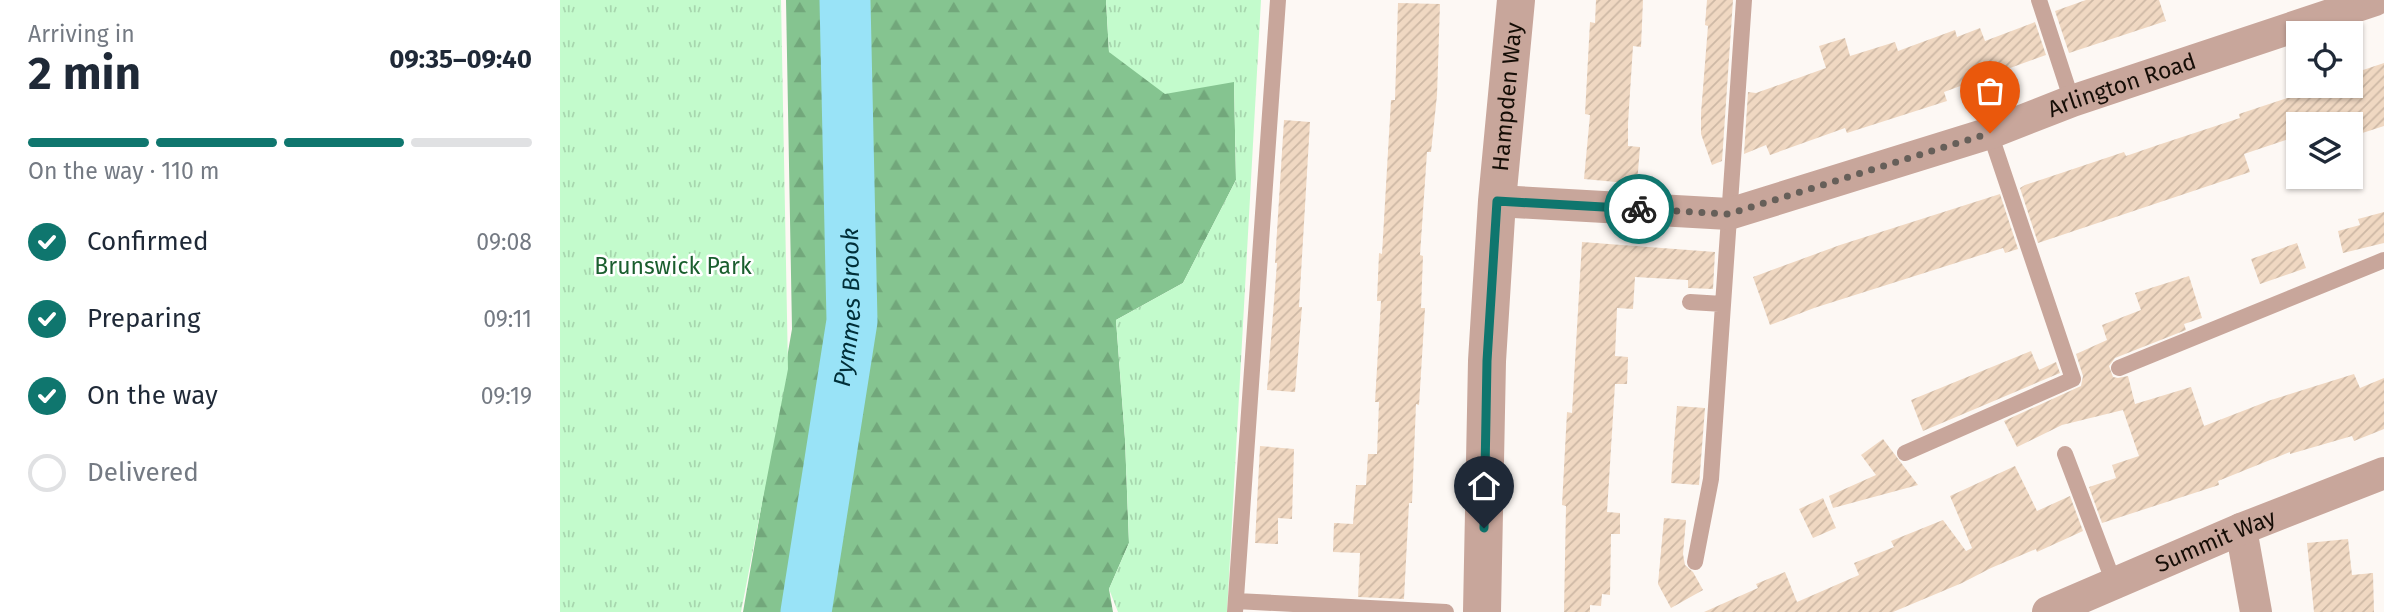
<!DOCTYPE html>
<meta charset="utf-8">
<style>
:root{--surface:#fff;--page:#f6f6f7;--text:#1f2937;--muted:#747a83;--line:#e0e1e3;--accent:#0f766e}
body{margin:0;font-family:"Fira Sans",sans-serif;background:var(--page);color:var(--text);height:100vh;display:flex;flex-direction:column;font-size:26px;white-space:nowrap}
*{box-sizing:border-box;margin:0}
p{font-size:23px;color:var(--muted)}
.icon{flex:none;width:38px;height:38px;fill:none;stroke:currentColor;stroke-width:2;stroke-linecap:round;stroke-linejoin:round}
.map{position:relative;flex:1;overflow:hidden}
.sheet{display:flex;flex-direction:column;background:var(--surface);width:560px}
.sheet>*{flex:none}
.buttons{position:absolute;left:1726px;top:21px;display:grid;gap:14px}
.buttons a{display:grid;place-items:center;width:77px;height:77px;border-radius:0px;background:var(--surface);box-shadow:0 2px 5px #0004;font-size:35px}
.pin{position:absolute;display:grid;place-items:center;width:60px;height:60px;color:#fff;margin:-72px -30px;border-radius:50% 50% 50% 0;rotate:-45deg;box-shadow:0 0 7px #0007}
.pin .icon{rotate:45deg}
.courier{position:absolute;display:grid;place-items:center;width:70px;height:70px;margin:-35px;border:5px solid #0f766e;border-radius:50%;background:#fff;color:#222;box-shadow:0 2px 9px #0007}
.overview em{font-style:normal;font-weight:700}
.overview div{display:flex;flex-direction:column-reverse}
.overview{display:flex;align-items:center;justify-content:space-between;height:119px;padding:0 28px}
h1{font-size:46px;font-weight:700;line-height:52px}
.bar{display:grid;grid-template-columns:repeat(4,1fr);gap:10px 7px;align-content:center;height:84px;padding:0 28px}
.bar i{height:9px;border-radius:5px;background:var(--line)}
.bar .current{background:var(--accent)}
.bar p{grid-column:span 4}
ol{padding:0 28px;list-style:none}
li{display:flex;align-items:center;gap:21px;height:77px}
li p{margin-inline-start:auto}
li .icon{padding:7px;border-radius:50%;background:var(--accent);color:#fff;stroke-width:4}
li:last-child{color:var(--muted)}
li i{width:38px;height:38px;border:4px solid var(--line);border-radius:50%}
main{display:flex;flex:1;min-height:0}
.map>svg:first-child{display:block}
</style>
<main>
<section class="sheet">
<div class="overview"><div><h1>2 min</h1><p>Arriving in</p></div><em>09:35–09:40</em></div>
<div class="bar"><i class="current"></i><i class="current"></i><i class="current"></i><i></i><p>On the way · 110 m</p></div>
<ol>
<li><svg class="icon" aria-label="check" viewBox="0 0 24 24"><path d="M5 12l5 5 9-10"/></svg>Confirmed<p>09:08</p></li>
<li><svg class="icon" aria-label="check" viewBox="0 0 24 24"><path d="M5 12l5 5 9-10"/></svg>Preparing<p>09:11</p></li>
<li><svg class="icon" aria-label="check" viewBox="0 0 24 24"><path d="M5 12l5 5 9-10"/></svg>On the way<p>09:19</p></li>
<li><i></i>Delivered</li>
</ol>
</section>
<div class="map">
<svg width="1824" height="612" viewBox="0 0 1824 612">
<defs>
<pattern id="forest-firs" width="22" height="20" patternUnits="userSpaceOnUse" patternTransform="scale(1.75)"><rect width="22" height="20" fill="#85c490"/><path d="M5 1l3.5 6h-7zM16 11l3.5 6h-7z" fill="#72a77b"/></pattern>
<pattern id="park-tufts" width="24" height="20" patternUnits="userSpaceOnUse" patternTransform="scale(1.75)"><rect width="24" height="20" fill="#c3fbcc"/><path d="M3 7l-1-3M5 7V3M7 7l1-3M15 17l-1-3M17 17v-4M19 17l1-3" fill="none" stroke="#a7d6ae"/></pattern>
<pattern id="building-hatch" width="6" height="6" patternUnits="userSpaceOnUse" patternTransform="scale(1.75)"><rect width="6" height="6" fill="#f0d8c2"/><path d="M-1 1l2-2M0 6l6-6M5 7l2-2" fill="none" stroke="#cdb8a5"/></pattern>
</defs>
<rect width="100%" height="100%" fill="#fdf8f4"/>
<path fill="url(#forest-firs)" d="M 226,0 L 546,0 L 549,52 L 674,81 L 676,180 L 623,283 L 556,320 L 565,439 L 569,543 L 549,589 L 553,612 L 183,612 L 232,329 Z"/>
<path fill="url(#park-tufts)" d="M 0,0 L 221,0 L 228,369 L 181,612 L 0,612 Z
M 546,0 L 701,0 L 667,612 L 558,612 L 549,589 L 569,543 L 565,439 L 556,320 L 623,283 L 676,180 L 674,82 L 605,94 L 549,52 Z"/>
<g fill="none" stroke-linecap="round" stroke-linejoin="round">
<path stroke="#99e3f7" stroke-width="51" id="s1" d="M 246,612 L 292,321 L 285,0"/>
</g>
<path fill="url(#building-hatch)" d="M 1036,0 L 1083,0 L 1081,47 L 1073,46 L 1068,123 L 1068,146 L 1080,147 L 1077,184 L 1024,179 L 1030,115 L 1025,114 L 1030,22 L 1035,23 Z
M 1147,0 L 1173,0 L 1162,161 L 1152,165 L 1141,134 L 1141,113 L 1148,26 L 1145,25 Z
M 1526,0 L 1599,0 L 1606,21 L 1509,53 L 1495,11 Z
M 838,3 L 880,4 L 877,95 L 871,152 L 867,152 L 860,255 L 863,256 L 861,308 L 865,308 L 859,405 L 856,404 L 852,503 L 849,503 L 844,599 L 798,597 L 800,553 L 773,552 L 774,523 L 793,524 L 796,485 L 806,485 L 808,454 L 817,454 L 819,402 L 815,402 L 821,301 L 817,301 L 819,253 L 822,254 L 831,100 L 835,100 Z
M 1475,22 L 1486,55 L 1384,92 L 1387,101 L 1287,133 L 1285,128 L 1210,155 L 1206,145 L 1184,154 L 1188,92 L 1196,93 L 1266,68 L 1259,46 L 1285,38 L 1290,56 L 1335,42 L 1338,51 L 1395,30 L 1397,37 L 1420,28 L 1425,41 Z
M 1824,63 L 1824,126 L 1790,137 L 1790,124 L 1738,124 L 1738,136 L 1684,154 L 1690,172 L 1478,243 L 1460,188 L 1465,185 L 1564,152 L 1566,156 L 1598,145 L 1680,118 L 1679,114 L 1763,86 L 1790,86 L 1790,77 L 1794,76 L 1794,73 Z
M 724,120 L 750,122 L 739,307 L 742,307 L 735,392 L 707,390 L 717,263 L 715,263 Z
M 1440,194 L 1458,249 L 1445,253 L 1443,248 L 1254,308 L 1210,325 L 1193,277 L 1280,245 Z
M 1824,212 L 1824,243 L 1783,253 L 1778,231 L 1800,225 L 1798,219 Z
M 1022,242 L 1155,252 L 1153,289 L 1128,288 L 1128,280 L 1075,277 L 1073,309 L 1057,308 L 1055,356 L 1068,357 L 1067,384 L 1055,384 L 1047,512 L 1060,513 L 1060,534 L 1051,534 L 1050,595 L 1042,594 L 1041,606 L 1030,605 L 1030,612 L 1004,612 L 1006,506 L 1002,505 L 1007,412 L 1012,413 Z
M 1737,243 L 1746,268 L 1700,284 L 1691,259 Z
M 1629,276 L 1642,318 L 1624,324 L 1626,330 L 1555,358 L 1549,366 L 1553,377 L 1558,378 L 1568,376 L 1575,404 L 1631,387 L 1644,426 L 1711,400 L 1794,374 L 1800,388 L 1824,378 L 1824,429 L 1794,441 L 1792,436 L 1730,454 L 1730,452 L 1658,481 L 1659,485 L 1542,523 L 1529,487 L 1556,478 L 1552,465 L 1579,456 L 1563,410 L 1502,425 L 1457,447 L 1444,421 L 1521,386 L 1523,376 L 1516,354 L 1547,340 L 1542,325 L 1581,310 L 1575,293 Z
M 1471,351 L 1479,370 L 1496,362 L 1500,373 L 1363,431 L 1351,400 Z
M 1117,406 L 1145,408 L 1139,485 L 1111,483 Z
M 1323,439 L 1358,485 L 1273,508 L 1269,496 L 1316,475 L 1301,455 Z
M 700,446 L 734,449 L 732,519 L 718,518 L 718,544 L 695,543 Z
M 1455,466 L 1477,511 L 1510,496 L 1523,531 L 1477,552 L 1476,549 L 1431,568 L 1402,583 L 1333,612 L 1144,612 L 1198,588 L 1196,584 L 1225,572 L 1237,602 L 1299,575 L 1294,563 L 1334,547 L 1331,541 L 1383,520 L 1406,551 L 1412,548 L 1390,496 Z
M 1263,498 L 1276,528 L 1253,538 L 1239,509 Z
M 1104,518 L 1126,520 L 1123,554 L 1125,565 L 1133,572 L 1143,590 L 1111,608 L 1098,584 Z
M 1788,539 L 1792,575 L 1813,573 L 1814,612 L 1754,612 L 1747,543 Z"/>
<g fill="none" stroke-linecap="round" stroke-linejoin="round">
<path stroke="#c8a69b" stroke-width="16" d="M 1479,0 L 1512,101
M 1130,302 L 1163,304
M 1559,368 L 1824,260
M 1345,453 L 1513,379 L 1430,133
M 1505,454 L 1554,583
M 1135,562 L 1151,479 L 1184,0
M 676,601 L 886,612
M 675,612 L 718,0"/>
<g stroke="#c8a69b" stroke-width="32">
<path id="s2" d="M 937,201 L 1169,214 L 1430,133 L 1512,101 L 1815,0"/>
<path d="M 1681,529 L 1696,612"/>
<path id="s3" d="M 1488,612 L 1681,529 L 1824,473"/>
</g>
<path stroke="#c8a69b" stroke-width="38" id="s4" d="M 922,612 L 927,361 L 937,201 L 956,0"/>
</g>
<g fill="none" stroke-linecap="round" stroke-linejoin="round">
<path stroke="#665f59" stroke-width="7" stroke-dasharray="0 12.6" d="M 1079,209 L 1169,214 L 1430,133"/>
<path stroke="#0f766e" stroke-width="9" d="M 924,528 L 927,361 L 937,201 L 1079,209"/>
</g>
<g text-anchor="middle" stroke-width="5" stroke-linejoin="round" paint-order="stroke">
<g font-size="23" fill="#150d06" stroke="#fff">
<text dy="8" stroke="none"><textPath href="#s2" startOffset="646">Arlington Road</textPath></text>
<text dy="8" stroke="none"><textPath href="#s4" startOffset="516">Hampden Way</textPath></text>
<text dy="8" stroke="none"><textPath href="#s3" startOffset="182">Summit Way</textPath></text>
</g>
<g font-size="23" fill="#1a5e2e" stroke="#fff">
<text x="113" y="274">Brunswick Park</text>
</g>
<g font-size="24" font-style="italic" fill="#002f39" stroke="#fff">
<text dy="8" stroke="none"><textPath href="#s1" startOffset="308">Pymmes Brook</textPath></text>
</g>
</g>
</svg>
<div class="buttons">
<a><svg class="icon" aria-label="locate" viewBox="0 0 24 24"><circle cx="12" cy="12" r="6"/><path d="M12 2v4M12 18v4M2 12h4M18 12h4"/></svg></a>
<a><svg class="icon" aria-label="layers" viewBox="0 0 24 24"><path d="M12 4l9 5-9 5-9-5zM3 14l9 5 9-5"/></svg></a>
</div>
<div class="pin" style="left:1430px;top:133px;background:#ea580c"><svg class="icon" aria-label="bag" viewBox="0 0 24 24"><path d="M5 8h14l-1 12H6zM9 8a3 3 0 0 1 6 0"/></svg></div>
<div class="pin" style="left:924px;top:528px;background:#1f2937"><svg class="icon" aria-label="home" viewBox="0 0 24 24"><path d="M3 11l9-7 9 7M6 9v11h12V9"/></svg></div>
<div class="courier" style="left:1079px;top:209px"><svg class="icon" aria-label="bike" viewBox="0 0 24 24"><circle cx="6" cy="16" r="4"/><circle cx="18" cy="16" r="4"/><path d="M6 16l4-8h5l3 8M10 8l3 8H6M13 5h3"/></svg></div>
</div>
</main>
